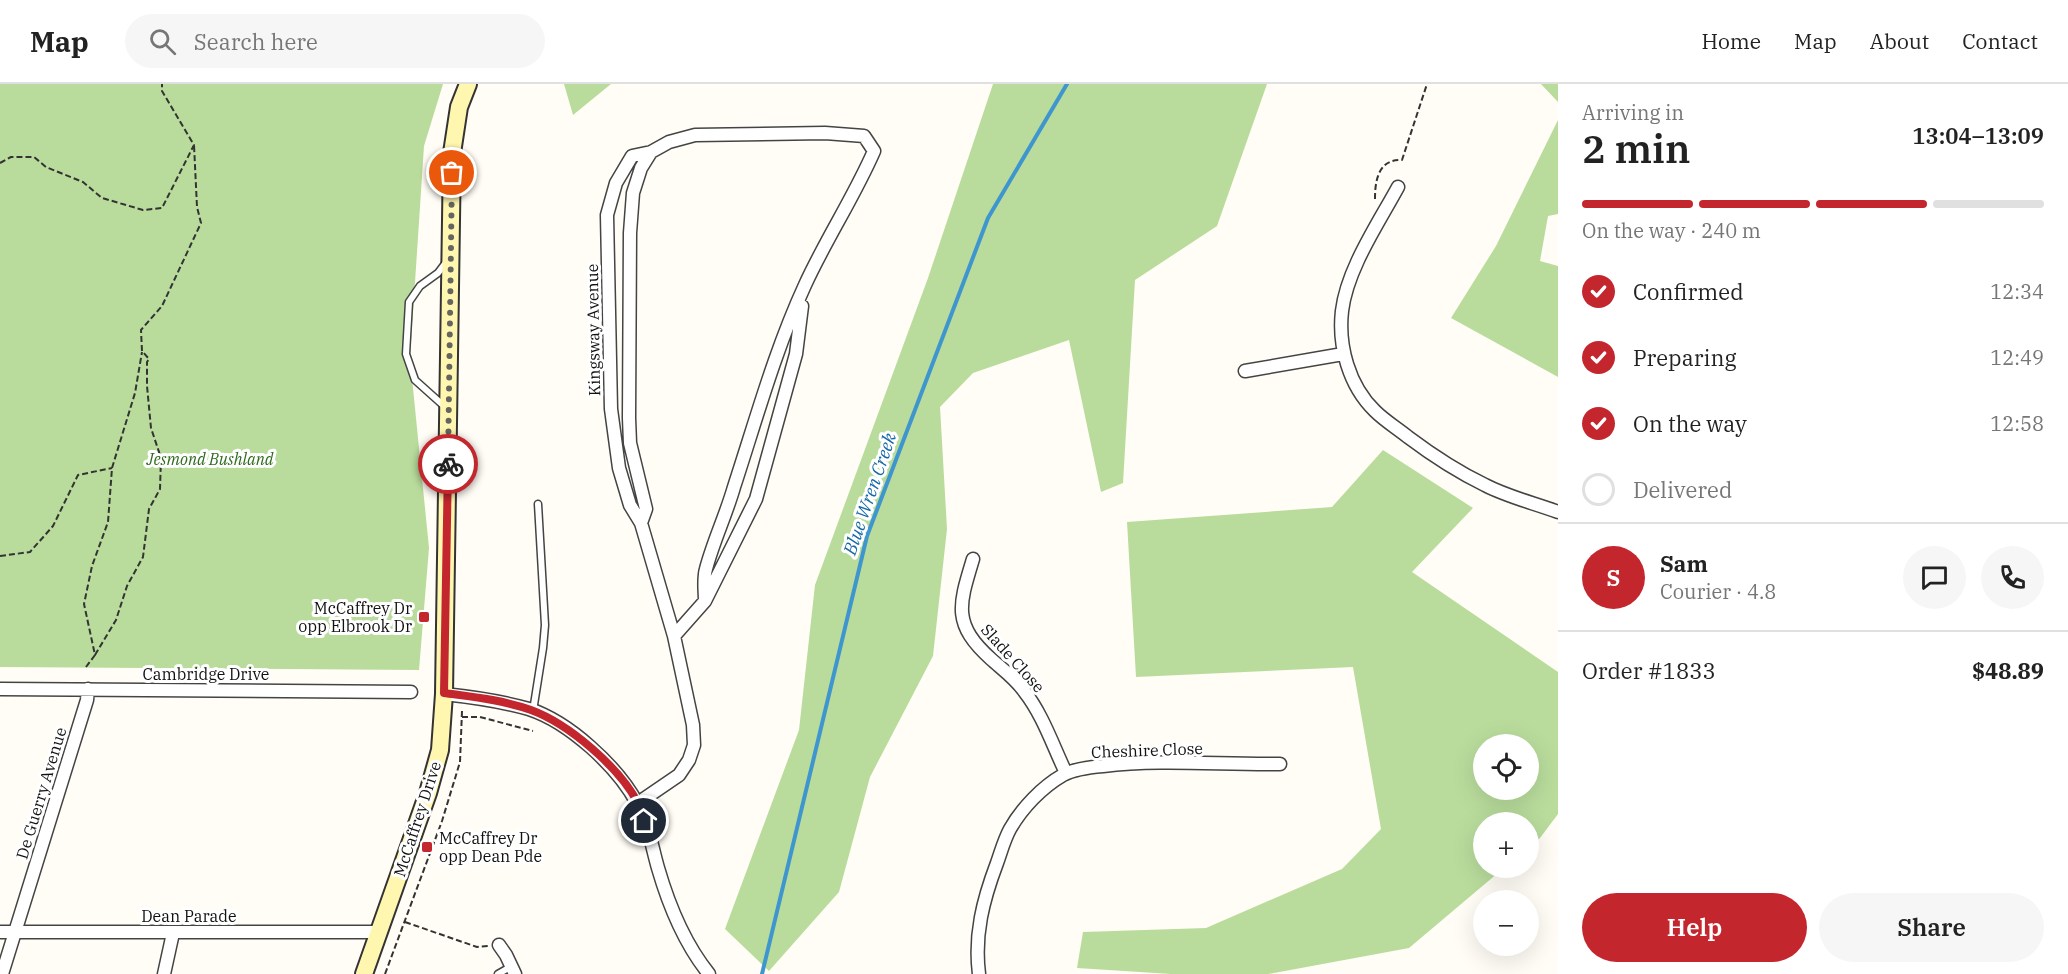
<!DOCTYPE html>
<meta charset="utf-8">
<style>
:root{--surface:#fff;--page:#f6f6f6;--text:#222;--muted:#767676;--line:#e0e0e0;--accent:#c4262e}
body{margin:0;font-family:"IBM Plex Serif",serif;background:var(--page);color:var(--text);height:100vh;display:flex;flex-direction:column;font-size:22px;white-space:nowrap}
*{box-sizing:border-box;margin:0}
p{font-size:20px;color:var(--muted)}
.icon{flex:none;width:33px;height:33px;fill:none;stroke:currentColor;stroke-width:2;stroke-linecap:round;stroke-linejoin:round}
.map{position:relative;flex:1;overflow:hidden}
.panel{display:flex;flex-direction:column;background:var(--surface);width:510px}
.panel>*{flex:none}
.tools{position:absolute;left:1473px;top:650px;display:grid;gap:12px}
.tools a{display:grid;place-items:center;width:66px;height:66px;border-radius:50%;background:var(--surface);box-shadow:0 6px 24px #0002;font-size:30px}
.pin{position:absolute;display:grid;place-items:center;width:51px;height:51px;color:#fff;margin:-26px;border:3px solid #fff;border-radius:50%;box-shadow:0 2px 6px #0007}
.courier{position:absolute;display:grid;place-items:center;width:60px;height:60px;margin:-30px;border:4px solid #c4262e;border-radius:50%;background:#fff;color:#222;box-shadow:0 2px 8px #0007}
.head em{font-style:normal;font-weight:600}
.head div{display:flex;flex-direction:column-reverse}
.head{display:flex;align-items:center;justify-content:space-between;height:102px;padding:0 24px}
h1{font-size:39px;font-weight:600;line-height:45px}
.bar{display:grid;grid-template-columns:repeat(4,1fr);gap:9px 6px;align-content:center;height:72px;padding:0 24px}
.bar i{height:8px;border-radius:4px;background:var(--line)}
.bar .current{background:var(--accent)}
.bar p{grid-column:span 4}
.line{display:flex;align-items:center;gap:15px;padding:0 24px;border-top:2px solid var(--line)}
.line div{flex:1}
.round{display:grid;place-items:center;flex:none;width:63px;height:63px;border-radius:32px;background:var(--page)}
ol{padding:0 24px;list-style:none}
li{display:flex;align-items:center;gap:18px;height:66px}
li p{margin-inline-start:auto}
li .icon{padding:6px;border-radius:50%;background:var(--accent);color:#fff;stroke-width:4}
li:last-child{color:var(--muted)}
li i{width:33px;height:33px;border:3px solid var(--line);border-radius:50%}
.primary-button{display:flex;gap:12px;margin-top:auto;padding:12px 24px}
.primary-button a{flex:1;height:69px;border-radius:36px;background:var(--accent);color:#fff;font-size:24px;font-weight:600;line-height:69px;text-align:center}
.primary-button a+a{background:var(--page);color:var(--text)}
header{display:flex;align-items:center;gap:36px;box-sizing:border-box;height:84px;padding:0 30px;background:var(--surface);border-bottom:2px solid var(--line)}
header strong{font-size:28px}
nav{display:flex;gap:33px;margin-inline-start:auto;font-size:21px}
.search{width:420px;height:54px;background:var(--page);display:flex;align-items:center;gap:15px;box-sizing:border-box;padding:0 21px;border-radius:33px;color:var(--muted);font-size:22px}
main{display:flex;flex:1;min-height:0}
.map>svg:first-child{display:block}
</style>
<header>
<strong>Map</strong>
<div class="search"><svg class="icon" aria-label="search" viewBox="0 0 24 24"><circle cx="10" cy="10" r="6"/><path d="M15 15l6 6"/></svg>Search here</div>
<nav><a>Home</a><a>Map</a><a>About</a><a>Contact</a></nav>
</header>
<main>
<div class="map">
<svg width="1558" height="890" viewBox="0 0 1558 890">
<rect width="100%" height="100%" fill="#fffdf5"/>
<path fill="#b9dc9c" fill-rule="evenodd" d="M 0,0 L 443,0 L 424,62 L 410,274 L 429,464 L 419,586 L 0,583 Z
M 564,0 L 611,0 L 573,31 Z
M 993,0 L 1267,0 L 1217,142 L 1135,196 L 1123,399 L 1101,408 L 1069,256 L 973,289 L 940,323 L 947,445 L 933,572 L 870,693 L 839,808 L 769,887 L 725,845 L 799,646 L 815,501 L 928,194 Z
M 1541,0 L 1558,0 L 1558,18 Z
M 1558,36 L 1558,130 L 1548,132 L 1540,177 L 1558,182 L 1558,293 L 1451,234 L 1496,162 Z
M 1383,366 L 1473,424 L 1412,488 L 1558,588 L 1558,730 L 1540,754 L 1529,763 L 1528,738 L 1484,738 L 1484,783 L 1505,783 L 1409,864 L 1268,890 L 1171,890 L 1077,884 L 1083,848 L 1206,844 L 1342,785 L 1381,745 L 1353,583 L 1136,593 L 1127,438 L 1332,423 ZM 1484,660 L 1528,660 L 1528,705 L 1484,705 Z"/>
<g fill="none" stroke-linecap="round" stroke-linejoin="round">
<path stroke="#3f96cf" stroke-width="4" d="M 762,890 L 867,452 L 988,134 L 1067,0"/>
<defs>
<path id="lane" d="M 444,322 L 415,296 L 406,270 L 409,218 L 420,202 L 438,189 L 447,177
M 533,627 L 543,564 L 545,541 L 538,420
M 498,890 L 512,882"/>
<path id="street" d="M 1398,103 C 1378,140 1347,185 1342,227 C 1338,262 1349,302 1375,327 C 1385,337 1397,344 1408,353 C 1432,371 1458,388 1485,401 C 1508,413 1534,419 1558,428
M 1245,287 L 1343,270
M 641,439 L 646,425 L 630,359 L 629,334 L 630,149 L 633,109 L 641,84 L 651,68
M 973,475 C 959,521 952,540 991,575 C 1002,585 1015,594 1024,607 C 1043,631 1053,662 1066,689
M 674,552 L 705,517 L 756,415 L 796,270 L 802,222
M 0,605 L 411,608
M 444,610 C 472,613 501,617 529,625 C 569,638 617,682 637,719 C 648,738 652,763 658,784 C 669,822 684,859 709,890
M 638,719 L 679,691 L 689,676 L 694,661 L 693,641 L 674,552 L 641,439 L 630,421 L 619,384 L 611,325 L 607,131 L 616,99 L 632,72 L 651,68 L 669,58 L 695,51 L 825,49 L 864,52 L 874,67 C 854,113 826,155 805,201 C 775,266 756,336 734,403 C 726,431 713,458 706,485 C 703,495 705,507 705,517
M 0,848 L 379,848
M 499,861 L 506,871 L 515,890
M 2,890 L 87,616 L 88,605
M 164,890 L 173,849
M 979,890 C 974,851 983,816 997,779 C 1001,768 1004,756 1010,745 C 1022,724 1042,703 1063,691 C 1074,685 1091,683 1103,682 C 1162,675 1221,681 1280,680"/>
<path id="secondary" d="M 364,890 L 428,709 L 440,666 L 444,610 L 452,69 L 459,23 L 468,0"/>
</defs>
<use href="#lane" stroke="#444" stroke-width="9"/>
<use href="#street" stroke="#444" stroke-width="15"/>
<use href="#secondary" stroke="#333" stroke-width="20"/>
<path stroke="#333" stroke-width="2" stroke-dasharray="6 3" stroke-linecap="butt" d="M 0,79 L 11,73 L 34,73 L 46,83 L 83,98 L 102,114 L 143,126 L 162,124 L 194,61 L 162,7 L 162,0
M 1375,115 C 1375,97 1378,75 1402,76 L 1427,0
M 0,472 L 30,468 L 53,442 L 78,391 L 112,384
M 95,571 L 116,536 L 127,502 L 143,473 L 149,425 L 160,405 L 161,374 L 151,344 L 147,302 L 147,278 L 149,275 L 142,267 L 141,246 L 162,222 L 201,139 L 197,123 L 194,61
M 86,583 L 95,571 L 84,520 L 92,482 L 108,438 L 112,384 L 135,309 L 142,268
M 462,633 L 480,633 L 533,647
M 405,838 L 477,863 L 488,862
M 385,890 L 442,737 L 460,678 L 462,627"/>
<use href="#lane" stroke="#fff" stroke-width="6"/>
<use href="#street" stroke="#fff" stroke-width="12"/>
<use href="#secondary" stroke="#fff6b0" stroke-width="16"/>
</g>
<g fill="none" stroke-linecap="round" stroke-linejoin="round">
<path stroke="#646461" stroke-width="6" stroke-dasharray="0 10.8" d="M 448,380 L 452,89"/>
<path stroke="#c4262e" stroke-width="8" d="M 448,380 L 444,609 C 473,613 503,616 531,626 C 569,640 619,683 638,719 C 640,725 642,731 644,737"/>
</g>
<g fill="#c4262e" stroke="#fff" stroke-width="2">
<rect x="418" y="527" width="12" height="12" rx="3"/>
<rect x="421" y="757" width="12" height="12" rx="3"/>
</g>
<g text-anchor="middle" stroke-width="6" stroke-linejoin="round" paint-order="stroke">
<g font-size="16" fill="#111" stroke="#fff">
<text transform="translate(593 246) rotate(-91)" y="6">Kingsway Avenue</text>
<text transform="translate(1013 574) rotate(48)" y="6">Slade Close</text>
<text x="206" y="596">Cambridge Drive</text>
<text transform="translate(1147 666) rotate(-2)" y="6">Cheshire Close</text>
<text transform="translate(41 709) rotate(-73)" y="6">De Guerry Avenue</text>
<text transform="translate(417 735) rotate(-72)" y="6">McCaffrey Drive</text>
<text x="189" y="838">Dean Parade</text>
</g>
<g font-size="16" font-style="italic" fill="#2f6b1f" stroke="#fff">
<text x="210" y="381">Jesmond Bushland</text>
</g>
<g font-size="16" fill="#111" stroke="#fff" text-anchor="end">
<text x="412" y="530">McCaffrey Dr<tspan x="412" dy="18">opp Elbrook Dr</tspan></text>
<text x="439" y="760" text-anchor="start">McCaffrey Dr<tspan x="439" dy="18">opp Dean Pde</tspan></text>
</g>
<g font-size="18" font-style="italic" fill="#1768a6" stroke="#fff">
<text transform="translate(870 410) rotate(-71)" y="6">Blue Wren Creek</text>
</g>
</g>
</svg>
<div class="tools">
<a><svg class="icon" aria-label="locate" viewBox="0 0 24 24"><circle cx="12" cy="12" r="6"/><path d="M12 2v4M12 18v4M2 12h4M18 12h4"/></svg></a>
<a>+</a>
<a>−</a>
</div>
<div class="pin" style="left:452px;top:89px;background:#ea580c"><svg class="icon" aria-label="bag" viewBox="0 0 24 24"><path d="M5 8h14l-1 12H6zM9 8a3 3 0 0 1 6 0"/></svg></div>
<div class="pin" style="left:644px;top:737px;background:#1f2937"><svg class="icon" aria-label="home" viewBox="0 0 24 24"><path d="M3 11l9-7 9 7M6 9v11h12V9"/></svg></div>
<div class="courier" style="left:448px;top:380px"><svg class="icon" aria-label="bike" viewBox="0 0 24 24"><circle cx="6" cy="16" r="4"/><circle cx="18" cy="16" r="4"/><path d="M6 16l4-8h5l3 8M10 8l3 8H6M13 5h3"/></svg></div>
</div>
<section class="panel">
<div class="head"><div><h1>2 min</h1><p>Arriving in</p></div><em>13:04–13:09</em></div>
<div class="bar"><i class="current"></i><i class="current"></i><i class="current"></i><i></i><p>On the way · 240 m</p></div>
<ol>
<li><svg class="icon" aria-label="check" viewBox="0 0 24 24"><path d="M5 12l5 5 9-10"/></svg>Confirmed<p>12:34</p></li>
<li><svg class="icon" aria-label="check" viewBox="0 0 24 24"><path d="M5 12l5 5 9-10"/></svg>Preparing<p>12:49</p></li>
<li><svg class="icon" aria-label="check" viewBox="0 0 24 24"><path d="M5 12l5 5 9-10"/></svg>On the way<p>12:58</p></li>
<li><i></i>Delivered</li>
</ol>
<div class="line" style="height:108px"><b class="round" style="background:var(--accent);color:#fff">S</b><div><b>Sam</b><p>Courier · 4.8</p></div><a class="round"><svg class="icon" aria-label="chat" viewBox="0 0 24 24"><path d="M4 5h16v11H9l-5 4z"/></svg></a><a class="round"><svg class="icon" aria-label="phone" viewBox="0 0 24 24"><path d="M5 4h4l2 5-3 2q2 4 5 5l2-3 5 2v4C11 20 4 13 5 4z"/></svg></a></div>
<div class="line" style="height:78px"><div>Order #1833</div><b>$48.89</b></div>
<div class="primary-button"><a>Help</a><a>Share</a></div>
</section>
</main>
